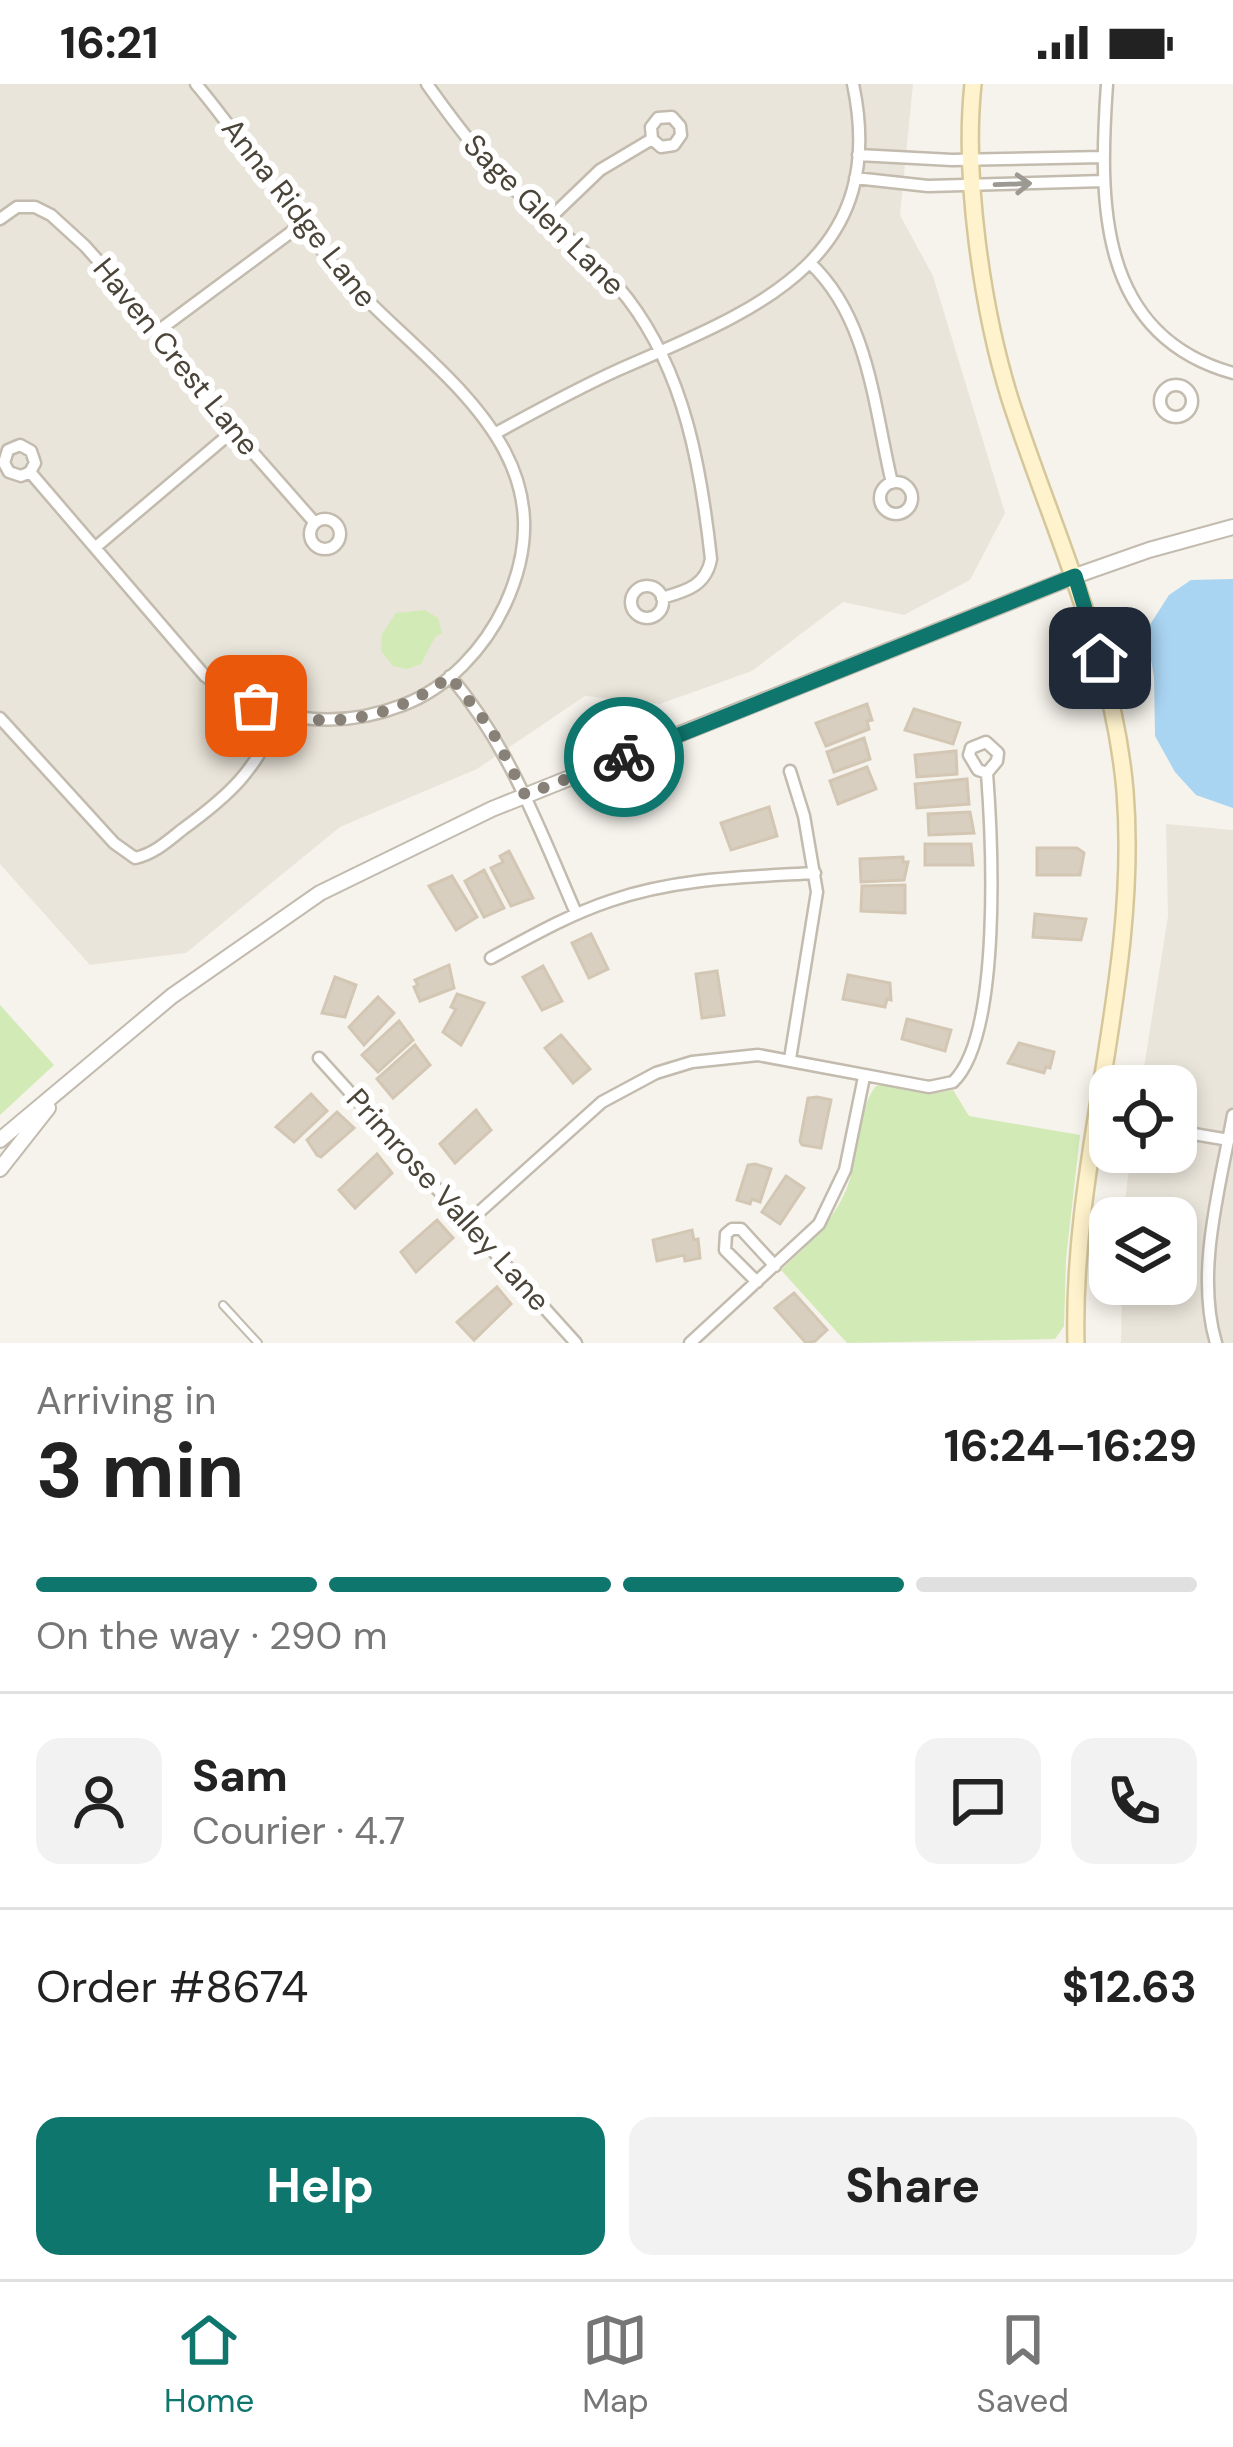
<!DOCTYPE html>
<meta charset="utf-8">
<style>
:root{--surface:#fff;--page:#f2f2f2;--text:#222;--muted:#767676;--line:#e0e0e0;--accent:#0f766e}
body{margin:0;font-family:"DM Sans",sans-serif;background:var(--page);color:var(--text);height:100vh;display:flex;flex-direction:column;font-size:45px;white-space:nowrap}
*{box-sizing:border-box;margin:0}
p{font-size:39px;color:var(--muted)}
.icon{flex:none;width:66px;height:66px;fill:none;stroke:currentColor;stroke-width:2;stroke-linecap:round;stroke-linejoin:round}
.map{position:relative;height:1259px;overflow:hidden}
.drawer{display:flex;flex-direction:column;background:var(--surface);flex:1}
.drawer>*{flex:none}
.buttons{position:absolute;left:1089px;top:981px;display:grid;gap:24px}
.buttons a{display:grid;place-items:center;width:108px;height:108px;border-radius:24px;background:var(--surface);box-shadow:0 6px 18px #0003;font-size:60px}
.pin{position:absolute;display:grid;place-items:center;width:102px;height:102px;color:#fff;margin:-51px;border-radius:24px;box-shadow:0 6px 18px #0006}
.courier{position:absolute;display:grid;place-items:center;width:120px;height:120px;margin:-60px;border:9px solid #0f766e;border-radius:50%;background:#fff;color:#222;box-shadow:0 3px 15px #0007}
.overview em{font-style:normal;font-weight:700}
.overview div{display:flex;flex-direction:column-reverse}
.overview{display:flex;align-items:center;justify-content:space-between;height:204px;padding:0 36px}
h1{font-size:78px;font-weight:700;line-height:90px}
.bar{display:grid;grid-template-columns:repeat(4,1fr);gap:18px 12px;align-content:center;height:144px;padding:0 36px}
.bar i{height:15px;border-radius:9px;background:var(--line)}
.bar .active{background:var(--accent)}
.bar p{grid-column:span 4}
.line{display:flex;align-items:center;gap:30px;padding:0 36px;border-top:3px solid var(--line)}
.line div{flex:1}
.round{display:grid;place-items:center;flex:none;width:126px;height:126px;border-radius:24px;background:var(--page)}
.primary-button{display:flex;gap:24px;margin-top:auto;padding:24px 36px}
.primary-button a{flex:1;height:138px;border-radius:24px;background:var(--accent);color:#fff;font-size:48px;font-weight:700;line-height:138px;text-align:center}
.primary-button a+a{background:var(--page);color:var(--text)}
.status{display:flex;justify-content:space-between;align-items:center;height:84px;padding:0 60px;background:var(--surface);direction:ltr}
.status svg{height:33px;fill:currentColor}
.dock{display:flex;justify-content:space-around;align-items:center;height:168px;border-top:3px solid var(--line);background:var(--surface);font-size:33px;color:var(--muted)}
.dock a{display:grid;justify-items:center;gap:6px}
.dock .active{color:var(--accent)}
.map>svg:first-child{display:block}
</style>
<div class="status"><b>16:21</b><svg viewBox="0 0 49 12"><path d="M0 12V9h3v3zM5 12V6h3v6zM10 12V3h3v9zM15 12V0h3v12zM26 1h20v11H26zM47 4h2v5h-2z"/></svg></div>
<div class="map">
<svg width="1233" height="1259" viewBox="0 0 1233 1259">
<rect width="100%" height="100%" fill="#f6f3ec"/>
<path fill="#eae5da" d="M 0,0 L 913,0 L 900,131 L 933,192 L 1005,429 L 970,496 L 904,531 L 843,518 L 752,587 L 660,620 L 585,612 L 477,685 L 340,743 L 186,869 L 90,881 L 0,780 Z
M 1166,740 L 1233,746 L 1233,1259 L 1121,1259 L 1122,1200 L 1176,1200 L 1176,1134 L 1123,1134 L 1131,1068 L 1176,1068 L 1176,1002 L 1141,1002 L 1168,832 Z"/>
<path fill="#d2eab5" d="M 425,526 L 438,534 L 442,549 L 435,553 L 421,580 L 407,585 L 393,582 L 381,567 L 382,550 L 396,529 Z
M 0,921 L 54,981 L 0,1031 Z
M 882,1001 L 930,1010 L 953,1006 L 969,1032 L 1080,1051 L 1066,1175 L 1064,1242 L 1055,1255 L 847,1259 L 781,1186 C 807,1162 833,1138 847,1104 C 858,1076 858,1023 876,1002 Z"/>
<path fill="#a9d4f2" d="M 1233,495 L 1233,724 L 1196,711 L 1175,688 L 1155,652 L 1154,593 L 1146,547 L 1169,511 L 1191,496 Z"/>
<path fill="#d8cfc1" stroke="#d3c7b4" stroke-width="3" d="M 867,620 L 872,636 L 867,637 L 869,645 L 826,662 L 816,639 Z
M 914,625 L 960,639 L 953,660 L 905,646 Z
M 864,654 L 870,675 L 834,688 L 827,668 Z
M 956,667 L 957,690 L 917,693 L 915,671 Z
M 867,683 L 876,705 L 838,720 L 830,697 Z
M 967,695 L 969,720 L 917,724 L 915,700 Z
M 769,723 L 777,752 L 731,766 L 721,739 Z
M 970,728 L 974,749 L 929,751 L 928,730 Z
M 925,760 L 971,760 L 973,781 L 925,781 Z
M 1037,764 L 1077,764 L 1084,769 L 1080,791 L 1037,791 Z
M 509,767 L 533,814 L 511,822 L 491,784 L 503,778 L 500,772 Z
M 903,773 L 903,778 L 908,778 L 904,796 L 861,798 L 860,775 Z
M 484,786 L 504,824 L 484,833 L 465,797 Z
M 452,792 L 477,833 L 456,846 L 429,802 Z
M 905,801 L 905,829 L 861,827 L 862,802 Z
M 1035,830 L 1086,835 L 1081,856 L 1033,853 Z
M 591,850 L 608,885 L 589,894 L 572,859 Z
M 449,881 L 454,904 L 420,917 L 414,903 L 418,901 L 415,896 Z
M 543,882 L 562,917 L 542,926 L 523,893 Z
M 717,887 L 724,931 L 702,934 L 696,890 Z
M 848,891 L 890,899 L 891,916 L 887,915 L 885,923 L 843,915 Z
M 335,893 L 356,901 L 345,933 L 322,929 Z
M 457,910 L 484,919 L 461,961 L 443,948 L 456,925 L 451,923 Z
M 378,913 L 394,929 L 364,961 L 349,943 Z
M 907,935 L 951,946 L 945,967 L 902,955 Z
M 399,937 L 413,956 L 378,988 L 362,971 Z
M 561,951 L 590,985 L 573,999 L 545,964 Z
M 1019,959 L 1054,968 L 1050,984 L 1046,983 L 1044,989 L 1008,979 Z
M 415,961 L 430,981 L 393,1014 L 377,995 Z
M 311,1010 L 327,1027 L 294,1058 L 276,1043 Z
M 817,1013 L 831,1016 L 821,1064 L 802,1061 L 800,1057 L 808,1014 Z
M 476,1026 L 491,1046 L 455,1079 L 440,1060 Z
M 337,1028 L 354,1044 L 321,1073 L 317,1071 L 307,1056 Z
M 377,1070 L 392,1089 L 355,1124 L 339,1106 Z
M 755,1080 L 771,1085 L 760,1118 L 752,1115 L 750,1120 L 737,1116 L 748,1081 Z
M 786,1092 L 804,1104 L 780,1140 L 762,1128 Z
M 437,1136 L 453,1154 L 416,1188 L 401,1168 Z
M 692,1146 L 694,1156 L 698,1155 L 700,1174 L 685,1177 L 684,1171 L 657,1177 L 653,1156 Z
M 497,1203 L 511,1220 L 474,1256 L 457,1238 Z
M 794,1209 L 827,1246 L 815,1257 L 806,1259 L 775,1224 Z"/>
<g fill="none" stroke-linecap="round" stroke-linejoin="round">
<defs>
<path id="service" d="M 223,1221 L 258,1259"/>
<path id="minor" d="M 427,0 C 454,38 481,74 515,106 C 553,142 596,174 628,215 C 685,290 701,384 711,475 C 706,502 686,507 662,514
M 1107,0 C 1099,115 1096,251 1233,289
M 858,71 L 952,76 L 1103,73
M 855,94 L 928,102 L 1104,97
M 0,135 L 17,123 L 35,123 L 51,131 L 85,162 L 134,217 L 214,324 L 315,439
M 548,136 L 600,86 L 652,55 L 651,43 L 658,34 L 672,33 L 680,42 L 681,51 L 674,61 L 661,63 L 652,55
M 810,179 C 869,234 874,324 892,399
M 158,247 L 302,140
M1160 317a16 16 0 1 1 32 0a16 16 0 1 1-32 0Z
M 496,349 C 536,327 576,305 618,286 C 750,228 891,179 853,0
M 30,388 L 21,392 L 9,388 L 4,379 L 8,366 L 20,361 L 31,367 L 35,379 L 30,388 L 205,592 C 264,637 333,648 403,621 C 448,604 485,564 505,521 C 579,361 420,282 335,182 C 285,124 245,58 196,0
M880 414a16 16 0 1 1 32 0a16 16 0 1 1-32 0Z
M310 450a15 15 0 1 1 30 0a15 15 0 1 1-30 0Z
M 97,462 L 233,347
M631 518a16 16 0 1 1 32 0a16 16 0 1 1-32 0Z
M 450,592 C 509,662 540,746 576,829
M 0,634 L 114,759 L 135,774 C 154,770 168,757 183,745 C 231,710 255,687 279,632
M 491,874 C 530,853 568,831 610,817 C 676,794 746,793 815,789
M 319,974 L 576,1259
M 790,975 L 817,808 L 804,732 L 790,687
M 1176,1047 L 1229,1056
M 467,1139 L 602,1018 L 656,989 L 692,978 L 758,971 L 929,1003 L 953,998 C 1002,951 992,755 987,689 L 997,677 L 998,669 L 986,658 L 971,664 L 969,671 L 978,686 L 987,689
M 757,1198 L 725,1166 L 726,1150 L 732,1145 L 741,1145 L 775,1182
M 690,1259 L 819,1140 L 845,1086 L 864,993
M 1216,1259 C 1195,1188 1220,1103 1233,1031"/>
<path id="tertiary" d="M 0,1056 L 172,912 L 320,809 L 492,725 L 1075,492 L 1149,466 L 1233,443
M 0,1085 L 48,1024"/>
<path id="secondary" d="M 973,0 C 963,93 982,225 1010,315 C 1052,445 1113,569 1125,707 C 1140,894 1071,1073 1076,1259"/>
</defs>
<use href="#service" stroke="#c2bbae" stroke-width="10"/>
<use href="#minor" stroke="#c2bbae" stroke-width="15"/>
<use href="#tertiary" stroke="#c2bbae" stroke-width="18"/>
<use href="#secondary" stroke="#d6c79b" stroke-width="20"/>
<use href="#service" stroke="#fff" stroke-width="6"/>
<use href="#minor" stroke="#fff" stroke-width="10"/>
<use href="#tertiary" stroke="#fff" stroke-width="14"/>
<use href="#secondary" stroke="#fff3cd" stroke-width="15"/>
</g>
<defs><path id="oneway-shaft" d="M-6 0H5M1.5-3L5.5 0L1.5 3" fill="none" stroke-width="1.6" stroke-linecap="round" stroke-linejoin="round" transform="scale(3)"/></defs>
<use stroke="#9c9892" href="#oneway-shaft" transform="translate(1013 100) rotate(-2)"/>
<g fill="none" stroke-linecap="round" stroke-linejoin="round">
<path stroke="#878178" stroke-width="12" stroke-dasharray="0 21.6" d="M 256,622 C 321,650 396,635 450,592 L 491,645 L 525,711 L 624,673"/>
<path stroke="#0f766e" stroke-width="15" d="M 624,673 L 1075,492 L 1100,574"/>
</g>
<g text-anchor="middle" stroke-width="12" stroke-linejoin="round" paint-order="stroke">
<g font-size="30" fill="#4b4439" stroke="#fff">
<text transform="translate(299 129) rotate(52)" y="10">Anna Ridge Lane</text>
<text transform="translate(544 131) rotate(45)" y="10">Sage Glen Lane</text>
<text transform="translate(176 273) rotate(51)" y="10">Haven Crest Lane</text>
<text transform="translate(448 1116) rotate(48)" y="10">Primrose Valley Lane</text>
</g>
</g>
</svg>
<div class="buttons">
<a><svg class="icon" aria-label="locate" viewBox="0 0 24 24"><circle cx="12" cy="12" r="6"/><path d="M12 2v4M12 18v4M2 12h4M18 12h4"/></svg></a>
<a><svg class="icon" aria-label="layers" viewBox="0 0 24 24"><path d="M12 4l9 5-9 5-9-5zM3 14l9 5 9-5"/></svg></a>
</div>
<div class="pin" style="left:256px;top:622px;background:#ea580c"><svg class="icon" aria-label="bag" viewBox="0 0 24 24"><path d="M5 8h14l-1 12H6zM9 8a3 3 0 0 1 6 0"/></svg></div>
<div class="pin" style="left:1100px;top:574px;background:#1f2937"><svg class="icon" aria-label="home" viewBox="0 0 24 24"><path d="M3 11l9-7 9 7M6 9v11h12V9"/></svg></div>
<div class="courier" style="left:624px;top:673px"><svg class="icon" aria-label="bike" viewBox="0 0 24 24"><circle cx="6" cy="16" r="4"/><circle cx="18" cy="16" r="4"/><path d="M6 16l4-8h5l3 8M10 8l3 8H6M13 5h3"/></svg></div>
</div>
<section class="drawer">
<div class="overview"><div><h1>3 min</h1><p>Arriving in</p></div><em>16:24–16:29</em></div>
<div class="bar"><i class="active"></i><i class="active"></i><i class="active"></i><i></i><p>On the way · 290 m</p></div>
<div class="line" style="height:216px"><a class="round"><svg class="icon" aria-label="person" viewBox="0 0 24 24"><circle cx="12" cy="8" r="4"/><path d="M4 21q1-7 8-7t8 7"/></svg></a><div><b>Sam</b><p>Courier · 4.7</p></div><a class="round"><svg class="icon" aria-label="chat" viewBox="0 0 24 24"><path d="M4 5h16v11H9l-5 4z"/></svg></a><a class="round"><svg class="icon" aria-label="phone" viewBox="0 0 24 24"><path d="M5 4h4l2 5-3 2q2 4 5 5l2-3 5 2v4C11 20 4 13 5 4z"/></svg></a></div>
<div class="line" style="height:156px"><div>Order #8674</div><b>$12.63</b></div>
<div class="primary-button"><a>Help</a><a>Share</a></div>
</section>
<nav class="dock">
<a class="active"><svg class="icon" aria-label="home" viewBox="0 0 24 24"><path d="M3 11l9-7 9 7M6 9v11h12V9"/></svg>Home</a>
<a><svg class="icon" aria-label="map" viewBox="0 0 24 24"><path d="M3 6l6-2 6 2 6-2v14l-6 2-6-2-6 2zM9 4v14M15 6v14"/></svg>Map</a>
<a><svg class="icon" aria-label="saved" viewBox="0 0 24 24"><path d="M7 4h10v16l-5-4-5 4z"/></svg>Saved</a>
</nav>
